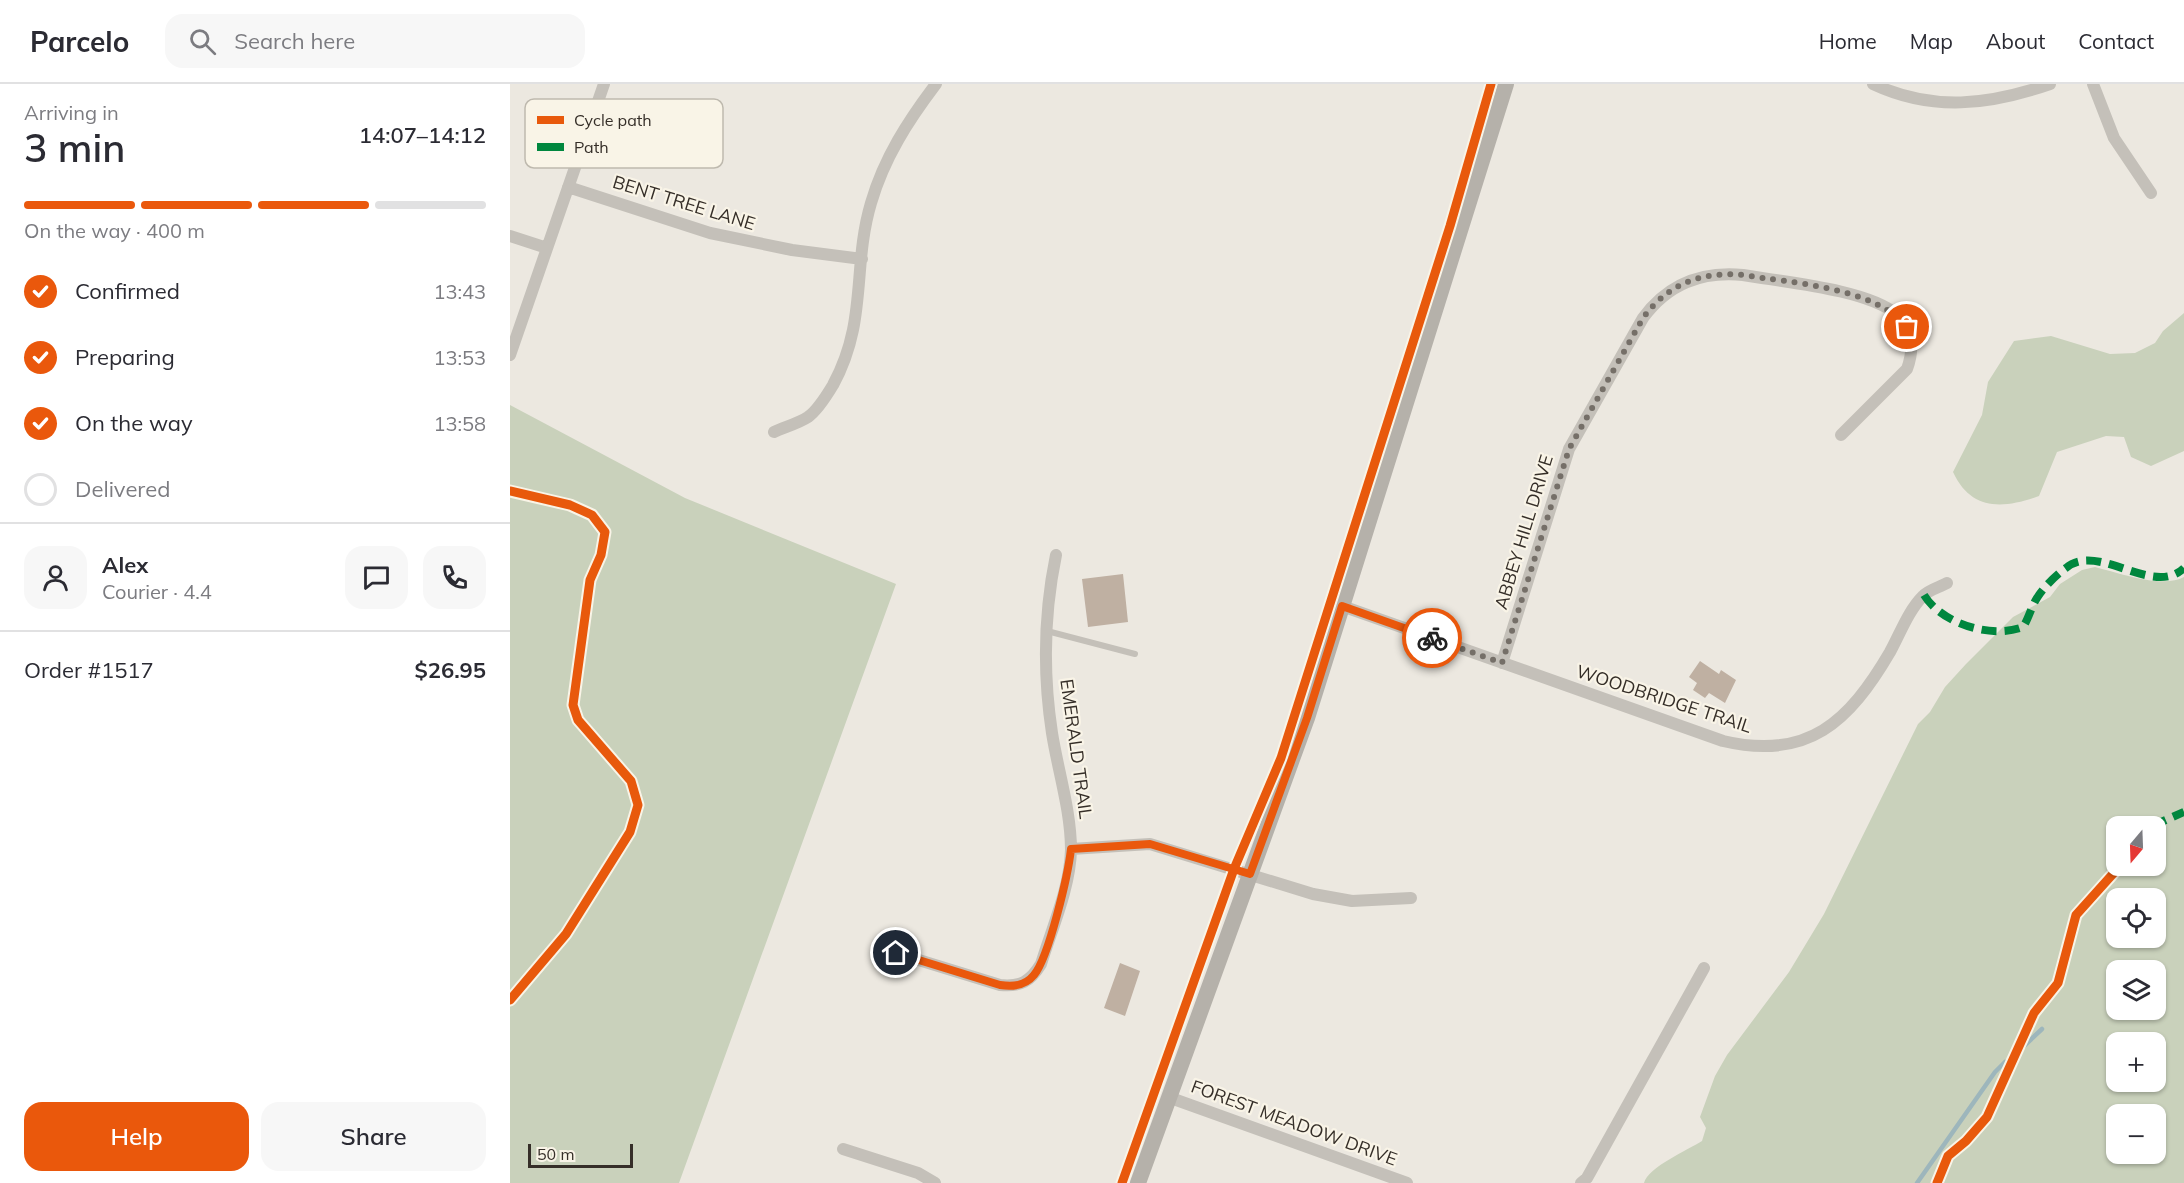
<!DOCTYPE html>
<meta charset="utf-8">
<style>
:root{--surface:#fff;--page:#f7f7f7;--text:#2b2b33;--muted:#7c7c81;--line:#e1e1e2;--accent:#ea580c}
body{margin:0;font-family:Mulish,sans-serif;background:var(--page);color:var(--text);height:100vh;display:flex;flex-direction:column;font-size:22px;white-space:nowrap}
*{box-sizing:border-box;margin:0}
p{font-size:20px;color:var(--muted)}
.icon{flex:none;width:33px;height:33px;fill:none;stroke:currentColor;stroke-width:2;stroke-linecap:round;stroke-linejoin:round}
.map{position:relative;flex:1;overflow:hidden}
.drawer{display:flex;flex-direction:column;background:var(--surface);width:510px}
.drawer>*{flex:none}
.needle{width:39px;rotate:199deg}
.fabs{position:absolute;left:1596px;top:732px;display:grid;gap:12px}
.fabs a{display:grid;place-items:center;width:60px;height:60px;border-radius:12px;background:var(--surface);box-shadow:0 2px 4px #0004;font-size:30px}
.scale{position:absolute;left:18px;bottom:15px;width:105px;box-sizing:border-box;padding-left:6px;border:3px solid #352e28;border-top:0;font-size:16px;line-height:21px;white-space:nowrap;color:#352e28;-webkit-text-stroke:4px #f9f4e7;paint-order:stroke}
.pin{position:absolute;display:grid;place-items:center;width:51px;height:51px;color:#fff;margin:-26px;border:3px solid #fff;border-radius:50%;box-shadow:0 2px 6px #0007}
.courier{position:absolute;display:grid;place-items:center;width:60px;height:60px;margin:-30px;border:4px solid #ea580c;border-radius:50%;background:#fff;color:#222;box-shadow:0 2px 8px #0007}
.overview em{font-style:normal;font-weight:600}
.overview div{display:flex;flex-direction:column-reverse}
.overview{display:flex;align-items:center;justify-content:space-between;height:102px;padding:0 24px}
h1{font-size:39px;font-weight:600;line-height:45px}
.bar{display:grid;grid-template-columns:repeat(4,1fr);gap:9px 6px;align-content:center;height:72px;padding:0 24px}
.bar i{height:8px;border-radius:4px;background:var(--line)}
.bar .on{background:var(--accent)}
.bar p{grid-column:span 4}
.line{display:flex;align-items:center;gap:15px;padding:0 24px;border-top:2px solid var(--line)}
.line div{flex:1}
.round{display:grid;place-items:center;flex:none;width:63px;height:63px;border-radius:18px;background:var(--page)}
ol{padding:0 24px;list-style:none}
li{display:flex;align-items:center;gap:18px;height:66px}
li p{margin-inline-start:auto}
li .icon{padding:6px;border-radius:50%;background:var(--accent);color:#fff;stroke-width:4}
li:last-child{color:var(--muted)}
li i{width:33px;height:33px;border:3px solid var(--line);border-radius:50%}
.button{display:flex;gap:12px;margin-top:auto;padding:12px 24px}
.button a{flex:1;height:69px;border-radius:18px;background:var(--accent);color:#fff;font-size:24px;font-weight:600;line-height:69px;text-align:center}
.button a+a{background:var(--page);color:var(--text)}
header{display:flex;align-items:center;gap:36px;box-sizing:border-box;height:84px;padding:0 30px;background:var(--surface);border-bottom:2px solid var(--line)}
header strong{font-size:28px}
nav{display:flex;gap:33px;margin-inline-start:auto;font-size:21px}
.search{width:420px;height:54px;background:var(--page);display:flex;align-items:center;gap:15px;box-sizing:border-box;padding:0 21px;border-radius:18px;color:var(--muted);font-size:22px}
main{display:flex;flex:1;min-height:0}
.map>svg:first-child{display:block}
</style>
<header>
<strong>Parcelo</strong>
<div class="search"><svg class="icon" aria-label="search" viewBox="0 0 24 24"><circle cx="10" cy="10" r="6"/><path d="M15 15l6 6"/></svg>Search here</div>
<nav><a>Home</a><a>Map</a><a>About</a><a>Contact</a></nav>
</header>
<main>
<section class="drawer">
<div class="overview"><div><h1>3 min</h1><p>Arriving in</p></div><em>14:07–14:12</em></div>
<div class="bar"><i class="on"></i><i class="on"></i><i class="on"></i><i></i><p>On the way · 400 m</p></div>
<ol>
<li><svg class="icon" aria-label="check" viewBox="0 0 24 24"><path d="M5 12l5 5 9-10"/></svg>Confirmed<p>13:43</p></li>
<li><svg class="icon" aria-label="check" viewBox="0 0 24 24"><path d="M5 12l5 5 9-10"/></svg>Preparing<p>13:53</p></li>
<li><svg class="icon" aria-label="check" viewBox="0 0 24 24"><path d="M5 12l5 5 9-10"/></svg>On the way<p>13:58</p></li>
<li><i></i>Delivered</li>
</ol>
<div class="line" style="height:108px"><a class="round"><svg class="icon" aria-label="person" viewBox="0 0 24 24"><circle cx="12" cy="8" r="4"/><path d="M4 21q1-7 8-7t8 7"/></svg></a><div><b>Alex</b><p>Courier · 4.4</p></div><a class="round"><svg class="icon" aria-label="chat" viewBox="0 0 24 24"><path d="M4 5h16v11H9l-5 4z"/></svg></a><a class="round"><svg class="icon" aria-label="phone" viewBox="0 0 24 24"><path d="M5 4h4l2 5-3 2q2 4 5 5l2-3 5 2v4C11 20 4 13 5 4z"/></svg></a></div>
<div class="line" style="height:78px"><div>Order #1517</div><b>$26.95</b></div>
<div class="button"><a>Help</a><a>Share</a></div>
</section>
<div class="map">
<svg width="1674" height="1099" viewBox="0 0 1674 1099">
<rect width="100%" height="100%" fill="#ece8e0"/>
<path fill="#c9d1bb" fill-rule="evenodd" d="M 1674,229 L 1674,367 L 1641,382 L 1621,373 L 1614,353 L 1596,352 L 1547,368 L 1529,412 C 1493,425 1461,427 1443,388 L 1472,331 L 1478,298 L 1504,257 L 1541,252 L 1600,270 L 1625,269 L 1645,259 L 1653,247 Z
M 0,321 L 175,414 L 386,500 L 169,1099 L 0,1099 Z
M 1585,483 C 1609,489 1653,505 1674,493 L 1674,1099 L 1134,1099 C 1138,1083 1178,1066 1192,1057 L 1196,1044 L 1190,1033 L 1205,992 L 1217,971 L 1279,888 L 1314,830 L 1408,640 L 1420,628 L 1435,603 L 1456,580 L 1503,533 L 1540,513 L 1550,500 L 1572,486 ZM 1646,742 L 1646,782 L 1606,782 L 1606,742 ZM 1646,814 L 1646,854 L 1606,854 L 1606,814 ZM 1606,886 L 1646,886 L 1646,926 L 1606,926 ZM 1646,958 L 1646,998 L 1606,998 L 1606,958 ZM 1646,1030 L 1646,1070 L 1606,1070 L 1606,1030 Z"/>
<g fill="none" stroke-linecap="round" stroke-linejoin="round">
<path stroke="#9db6bc" stroke-width="4.5" d="M 1514,962 L 1532,945
M 1407,1099 L 1485,988 L 1495,978"/>
</g>
<path fill="#bfb0a2" d="M 613,490 L 618,538 L 578,543 L 572,495 Z
M 1190,577 L 1209,590 L 1211,586 L 1226,596 L 1215,619 L 1199,609 L 1195,614 L 1183,606 L 1187,599 L 1179,593 Z
M 610,879 L 630,887 L 615,932 L 594,924 Z"/>
<g fill="none" stroke-linecap="round" stroke-linejoin="round">
<path stroke="#c4c0b9" stroke-width="6" d="M 537,547 L 625,570"/>
<path stroke="#c4c0b9" stroke-width="12" d="M 1363,0 C 1423,28 1479,21 1540,0
M 1583,0 L 1604,54 L 1641,109
M 58,103 L 200,149 L 282,166 L 352,175
M 0,152 L 37,164
M 0,271 L 94,0
M 264,348 C 275,343 289,339 298,333 C 308,326 317,311 323,301 C 358,237 342,183 361,119 C 374,74 398,37 426,0
M 832,522 L 1213,657 C 1298,677 1339,638 1380,568 C 1390,550 1398,527 1413,512 C 1418,506 1430,503 1437,499
M 992,579 L 1059,365 L 1133,234 C 1158,200 1191,187 1233,191 C 1272,198 1356,205 1386,230 C 1404,244 1404,266 1397,285 L 1331,351
M 561,765 L 640,760 L 803,810 L 842,817 L 901,814
M 386,869 L 490,901 C 510,903 520,898 531,880 C 542,844 560,804 561,766 C 561,727 548,687 542,649 C 533,590 534,529 546,471
M 658,1013 L 897,1099
M 333,1065 L 408,1089 L 425,1099
M 1071,1099 L 1077,1094 L 1194,884"/>
<path stroke="#b5b1aa" stroke-width="16" d="M 628,1099 L 797,634 L 996,0"/>
<path stroke="#00873e" stroke-width="8" stroke-dasharray="15 8" stroke-linecap="butt" d="M 1414,511 C 1432,540 1481,555 1513,543 C 1519,534 1521,523 1527,514 C 1533,504 1546,491 1556,484 C 1588,457 1643,514 1674,484
M 1642,742 L 1674,728"/>
<defs>
<path id="cycleway" d="M 0,407 L 60,421 L 82,431 L 95,448 L 91,471 L 80,496 L 63,621 L 68,636 L 121,697 L 128,721 L 120,748 L 56,850 L 0,916
M 612,1099 L 724,785 L 771,674 L 940,142 L 981,0
M 1427,1099 L 1438,1072 L 1456,1057 L 1477,1033 L 1524,929 L 1548,899 L 1566,831 L 1610,782"/>
</defs>
<use href="#cycleway" stroke="#f9f4e7" stroke-width="13"/>
<use href="#cycleway" stroke="#e8590c" stroke-width="9"/>
</g>
<g fill="none" stroke-linecap="round" stroke-linejoin="round">
<path stroke="#756f68" stroke-width="6" stroke-dasharray="0 10.8" d="M 922,554 L 992,579 L 1059,365 L 1133,234 C 1158,200 1191,187 1233,191 C 1281,199 1365,203 1397,243"/>
<path stroke="#ea580c" stroke-width="8" d="M 386,869 L 490,901 C 503,903 515,902 524,891 C 539,873 558,791 561,765 L 640,760 L 740,790 L 797,634 L 832,522 L 922,554"/>
</g>
<g text-anchor="middle" stroke-width="4.5" stroke-linejoin="round" paint-order="stroke">
<g font-size="18" fill="#352e28" stroke="#f9f4e7">
<text transform="translate(174 119) rotate(17)" y="6">BENT TREE LANE</text>
<text transform="translate(1014 448) rotate(-73)" y="6">ABBEY HILL DRIVE</text>
<text transform="translate(1154 615) rotate(18)" y="6">WOODBRIDGE TRAIL</text>
<text transform="translate(566 665) rotate(82)" y="6">EMERALD TRAIL</text>
<text transform="translate(784 1039) rotate(20)" y="6">FOREST MEADOW DRIVE</text>
</g>
</g>
<rect x="15" y="15" width="198" height="69" rx="9" fill="#f9f4e7" stroke="#beb9ae" stroke-width="1.5"/>
<rect x="27" y="32" width="27" height="8" fill="#e8590c"/>
<rect x="27" y="59" width="27" height="8" fill="#00873e"/>
<g font-size="16" fill="#352e28">
<text x="64" y="42">Cycle path</text>
<text x="64" y="69">Path</text>
</g>
</svg>
<div class="fabs">
<a><svg class="needle" viewBox="-14 -14 28 28"><path d="M0-13l5 13h-10z" fill="#e53935"/><path d="M0 13l5-13h-10z" fill="#7c7c81"/></svg></a>
<a><svg class="icon" aria-label="locate" viewBox="0 0 24 24"><circle cx="12" cy="12" r="6"/><path d="M12 2v4M12 18v4M2 12h4M18 12h4"/></svg></a>
<a><svg class="icon" aria-label="layers" viewBox="0 0 24 24"><path d="M12 4l9 5-9 5-9-5zM3 14l9 5 9-5"/></svg></a>
<a>+</a>
<a>−</a>
</div>
<div class="scale">50 m</div>
<div class="pin" style="left:1397px;top:243px;background:#ea580c"><svg class="icon" aria-label="bag" viewBox="0 0 24 24"><path d="M5 8h14l-1 12H6zM9 8a3 3 0 0 1 6 0"/></svg></div>
<div class="pin" style="left:386px;top:869px;background:#1f2937"><svg class="icon" aria-label="home" viewBox="0 0 24 24"><path d="M3 11l9-7 9 7M6 9v11h12V9"/></svg></div>
<div class="courier" style="left:922px;top:554px"><svg class="icon" aria-label="bike" viewBox="0 0 24 24"><circle cx="6" cy="16" r="4"/><circle cx="18" cy="16" r="4"/><path d="M6 16l4-8h5l3 8M10 8l3 8H6M13 5h3"/></svg></div>
</div>
</main>
